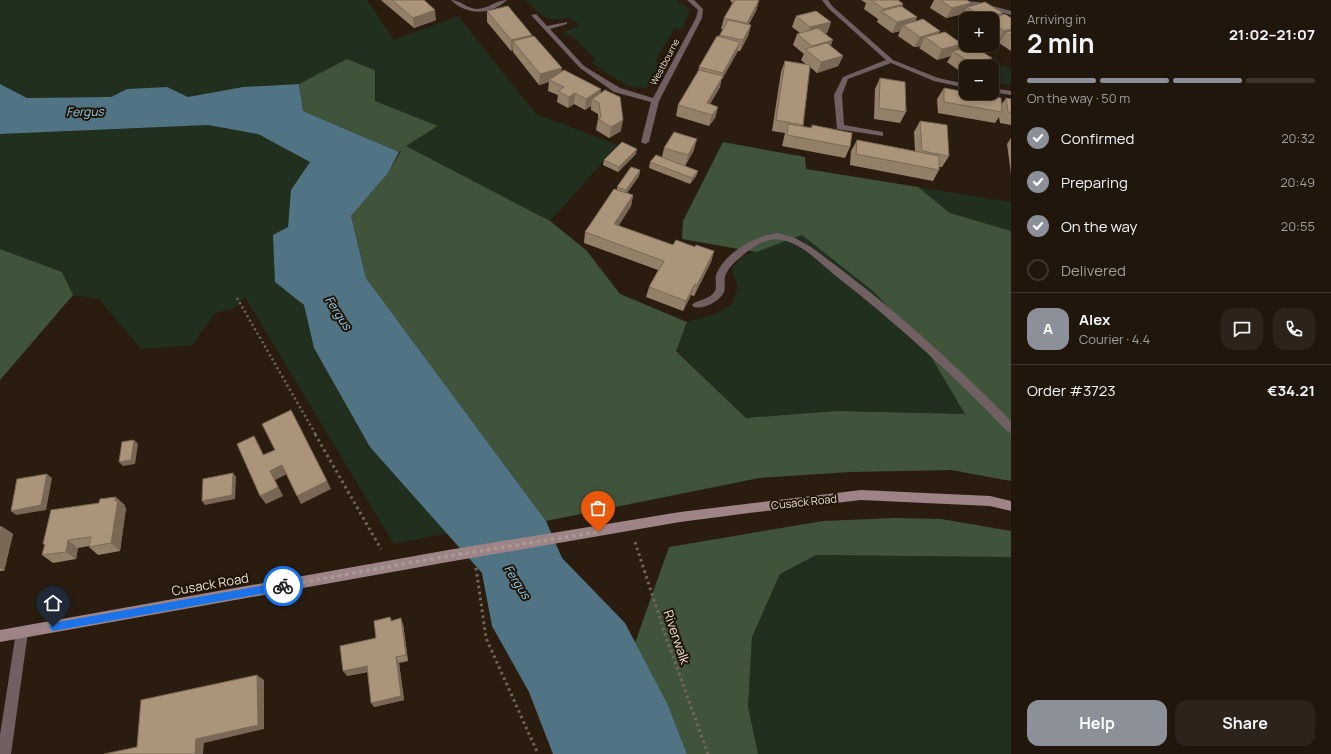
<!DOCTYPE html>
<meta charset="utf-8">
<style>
:root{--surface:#20160c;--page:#2d231a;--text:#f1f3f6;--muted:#a29f9d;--line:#3d352d;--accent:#8c9099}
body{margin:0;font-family:Manrope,sans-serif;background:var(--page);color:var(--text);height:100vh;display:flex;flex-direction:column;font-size:15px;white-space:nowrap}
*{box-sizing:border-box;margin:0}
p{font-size:13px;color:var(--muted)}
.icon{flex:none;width:22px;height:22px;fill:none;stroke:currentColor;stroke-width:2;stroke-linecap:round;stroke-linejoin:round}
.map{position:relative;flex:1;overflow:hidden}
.side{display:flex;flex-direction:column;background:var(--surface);width:320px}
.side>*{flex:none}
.controls{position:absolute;left:959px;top:12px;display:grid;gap:8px}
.controls a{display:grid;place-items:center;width:40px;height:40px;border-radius:8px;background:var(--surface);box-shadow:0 2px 10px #0003,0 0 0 1px var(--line);font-size:20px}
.pin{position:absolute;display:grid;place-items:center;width:34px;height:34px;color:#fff;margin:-41px -17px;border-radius:50% 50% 50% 0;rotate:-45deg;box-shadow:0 0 4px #0007}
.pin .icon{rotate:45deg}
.courier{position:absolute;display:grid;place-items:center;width:40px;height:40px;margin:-20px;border:3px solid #1a73e8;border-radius:50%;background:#fff;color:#222;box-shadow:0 1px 5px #0007}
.overview em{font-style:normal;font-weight:700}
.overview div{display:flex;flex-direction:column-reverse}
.overview{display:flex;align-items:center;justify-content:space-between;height:68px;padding:0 16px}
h1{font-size:26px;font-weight:700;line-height:30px}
.bar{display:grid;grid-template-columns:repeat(4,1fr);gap:6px 4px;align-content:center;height:48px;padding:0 16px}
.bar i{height:5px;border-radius:3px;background:var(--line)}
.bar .selected{background:var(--accent)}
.bar p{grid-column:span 4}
.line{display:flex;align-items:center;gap:10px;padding:0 16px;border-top:1px solid var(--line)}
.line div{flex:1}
.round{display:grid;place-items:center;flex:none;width:42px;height:42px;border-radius:12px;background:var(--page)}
ol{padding:0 16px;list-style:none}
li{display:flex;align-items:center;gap:12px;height:44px}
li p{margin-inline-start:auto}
li .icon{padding:4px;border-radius:50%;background:var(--accent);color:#fff;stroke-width:4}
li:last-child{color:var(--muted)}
li i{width:22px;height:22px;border:2px solid var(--line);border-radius:50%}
.action{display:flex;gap:8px;margin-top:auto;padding:8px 16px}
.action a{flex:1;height:46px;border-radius:12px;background:var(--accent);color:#fff;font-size:16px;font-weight:700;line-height:46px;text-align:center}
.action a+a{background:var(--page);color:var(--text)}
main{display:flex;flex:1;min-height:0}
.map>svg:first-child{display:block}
</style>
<main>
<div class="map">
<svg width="1011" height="754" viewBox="0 0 1011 754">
<rect width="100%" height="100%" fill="#2a1d10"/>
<path fill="#212f1e" d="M 0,0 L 367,0 L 394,40 L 458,16 L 536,114 L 618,145 L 550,221 L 406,146 L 438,126 L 375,101 L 375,70 L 347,59 L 299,84 L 243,87 L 188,97 L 167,87 L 127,89 L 111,97 L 27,98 L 0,84 Z
M 526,0 L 676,0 L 689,8 L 689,12 L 682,30 L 675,28 L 655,61 L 661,63 L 650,86 C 630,94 607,72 591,62 L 596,60 L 571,35 L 565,36 L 563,32 L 580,26 L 570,17 C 545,23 544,17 526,0 Z
M 1005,66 L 1011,71 L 1011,85 L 992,82 L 992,70 Z
M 208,125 L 258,134 L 310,162 L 291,190 L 288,227 L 275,282 L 304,305 L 314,348 L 370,447 L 448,533 L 394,544 L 245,297 L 233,309 L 215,313 L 192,345 L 141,349 L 99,299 L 73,295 L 62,272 L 0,249 L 0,134 Z
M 918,187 L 1011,202 L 1011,231 L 950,213 Z
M 802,234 L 874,292 L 927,350 L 966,414 L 837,411 L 746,418 L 676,350 L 687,322 L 712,315 L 732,305 L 738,286 L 731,269 L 743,256 Z
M 816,555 L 1011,557 L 1011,754 L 758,754 L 748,706 L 752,637 L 780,574 Z"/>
<path fill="#40543c" d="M 347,59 L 375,70 L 375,101 L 438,126 L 406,146 L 550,221 L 586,250 L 620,294 L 687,322 L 676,351 L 746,418 L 837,411 L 965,414 L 927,350 L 874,292 L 802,235 L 756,252 L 682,239 L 683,221 L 723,142 L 805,157 L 806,169 L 918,187 L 950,213 L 1011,231 L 1011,481 L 951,470 L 850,472 L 759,478 L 546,521 L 366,278 L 351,216 L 388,173 L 401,151 L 399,152 L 303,111 L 299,84 Z
M 0,249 L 62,272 L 73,295 L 0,380 Z
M 895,518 L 941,519 L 1011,531 L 1011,557 L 816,555 L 780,574 L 752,637 L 748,706 L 758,754 L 687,754 L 668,705 L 635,643 L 669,547 L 823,521 Z"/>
<path fill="#517484" d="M 0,84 L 27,98 L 111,97 L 127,89 L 167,87 L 188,97 L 243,87 L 299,84 L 303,111 L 399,152 L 388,173 L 351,216 L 366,278 L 546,521 L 562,558 L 625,623 L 668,705 L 687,754 L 553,754 L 529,692 L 492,626 L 482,573 L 370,447 L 314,348 L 304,305 L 275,282 L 273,235 L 288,227 L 291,190 L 310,162 L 258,134 L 208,125 L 0,134 Z"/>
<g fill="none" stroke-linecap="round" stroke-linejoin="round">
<path stroke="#73675c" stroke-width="2.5" stroke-dasharray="2 3" stroke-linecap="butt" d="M 237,298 L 316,435"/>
<path stroke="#73675c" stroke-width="3" stroke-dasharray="2.5 3.5" stroke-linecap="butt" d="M 315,434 L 381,549
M 635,542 L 666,637 L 708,754
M 476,568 L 486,638 L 538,754"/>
<path fill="#706062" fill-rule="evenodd" d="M 778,233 L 795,238 L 811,247 C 883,299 949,358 1011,421 L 1011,433 L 1007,431 C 954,376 898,324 837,277 C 821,264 803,244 782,240 C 768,236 752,247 742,256 C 736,261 729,267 726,274 C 723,280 726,287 724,292 C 720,301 703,310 694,307 L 692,305 L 694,303 C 701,300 711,298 715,291 C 717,287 715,280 716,275 C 725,252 755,236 778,233 Z"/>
<path fill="#706062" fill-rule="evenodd" d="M 451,0 C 461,0 467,9 477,9 C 488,9 496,0 507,0 C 491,15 467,16 451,0 Z
M 687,0 L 694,0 L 703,9 L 702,18 L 659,101 L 649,142 L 645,144 L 641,142 L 651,102 L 614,92 L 580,68 L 531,15 L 536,14 L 547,26 L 567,22 L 567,24 L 550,29 L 584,66 L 620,88 L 653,98 L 696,18 L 698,10 Z
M 822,0 L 828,0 L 832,6 L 893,60 L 938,78 L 966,84 L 966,88 L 934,81 L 891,63 L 848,79 L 842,95 L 844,125 L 883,132 L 883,136 L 837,129 L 834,95 L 843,77 L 886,60 L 828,8 Z
M 946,0 L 978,2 L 1011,11 L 1011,15 L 978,6 L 949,2 Z
M 992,88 L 1011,91 L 1011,95 L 992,92 Z
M 22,626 L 26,628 L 28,632 L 11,754 L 0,754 L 0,735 L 16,632 L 18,628 Z"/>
<path fill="#9e8487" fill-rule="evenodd" d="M 861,490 L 990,496 L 1011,501 L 1011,511 L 990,506 L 861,500 L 749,513 L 680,522 L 448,562 L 0,642 L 0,630 L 448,550 L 680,512 Z"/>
</g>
<path fill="#938069" d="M 381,0 L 424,0 L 436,20 L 414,28 L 382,1 Z
M 730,0 L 759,0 L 756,11 L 748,25 L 751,25 L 748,36 L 740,51 L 738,51 L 721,81 L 720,87 L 710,104 L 718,107 L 715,118 L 709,126 L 676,116 L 678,105 L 698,71 L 699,67 L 719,36 L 723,29 L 721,29 L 724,18 L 733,2 L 732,3 Z
M 861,0 L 898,0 L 903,4 L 902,7 L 917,17 L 915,22 L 940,31 L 938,33 L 962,44 L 959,50 L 987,67 L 966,67 L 966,75 L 965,75 L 947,62 L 951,56 L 937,60 L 919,48 L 921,46 L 914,47 L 898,36 L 900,31 L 892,33 L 877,22 L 878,19 L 864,9 L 866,3 Z
M 934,0 L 967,0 L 971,3 L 969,7 L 1002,15 L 1011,18 L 1011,51 L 999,43 L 1000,41 L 998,42 L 992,38 L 992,19 L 966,19 L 966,21 L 961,18 L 963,14 L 946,18 L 930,8 Z
M 487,11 L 532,37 L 561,72 L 601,93 L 621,131 L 609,138 L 596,130 L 598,119 L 598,114 L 591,110 L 591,106 L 585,110 L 574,104 L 568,108 L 557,102 L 558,95 L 548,91 L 549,82 L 539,85 L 513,52 L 513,50 L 511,51 L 487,22 Z
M 796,16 L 831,22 L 827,33 L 824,34 L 831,46 L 843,56 L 838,66 L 817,73 L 810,67 L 803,127 L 811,128 L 812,125 L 850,147 L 845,158 L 782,146 L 785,133 L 772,131 L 781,72 L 785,61 L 807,65 L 801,60 L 804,54 L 793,45 L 797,34 L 800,33 L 792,27 Z
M 880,78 L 906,112 L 900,123 L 874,119 L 875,89 Z
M 944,88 L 1001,105 L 1006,98 L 1011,99 L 1011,125 L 1000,123 L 999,117 L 995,123 L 938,113 L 937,99 Z
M 920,121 L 949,156 L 942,167 L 939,167 L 939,170 L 933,181 L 850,165 L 851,151 L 857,140 L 915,151 L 914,132 Z
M 1011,138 L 1011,174 L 1007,144 Z
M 664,148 L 694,150 L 685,166 L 698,171 L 696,176 L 690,184 L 649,168 L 650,162 L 662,157 Z
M 636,154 L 618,172 L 603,165 L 604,160 Z
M 640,170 L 639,176 L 627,193 L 633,195 L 631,206 L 618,226 L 673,245 L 695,247 L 714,251 L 711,262 L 694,296 L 691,295 L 683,311 L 646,297 L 649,287 L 658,270 L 584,243 L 585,232 L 617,190 L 617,187 Z
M 125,505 L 124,507 L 126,508 L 120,551 L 98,555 L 89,547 L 89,546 L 78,548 L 76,559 L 53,563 L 42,555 L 45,545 L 43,544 Z
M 1,526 L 13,534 L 4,571 L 0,571 L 0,527 Z
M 390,617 L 392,621 L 403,624 L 408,661 L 399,663 L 404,700 L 374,707 L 368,672 L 347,676 Z"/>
<path fill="#786855" d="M 759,0 L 756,11 L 744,34 L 747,23 Z
M 971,3 L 968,8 L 967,7 L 963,14 L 946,18 L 952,8 Z
M 903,4 L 898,14 L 882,12 L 884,9 Z
M 435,10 L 436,20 L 414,28 L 413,18 Z
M 1003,13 L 997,24 L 992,19 L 983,19 L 984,18 Z
M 917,17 L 912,28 L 903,25 L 900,31 L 892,33 L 897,22 Z
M 831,22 L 827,33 L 807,38 L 810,27 Z
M 751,25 L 748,36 L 740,51 L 743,40 Z
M 1011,29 L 1011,36 L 1006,32 L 1000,41 L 998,42 L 1004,31 Z
M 940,31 L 934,42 L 925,37 L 921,46 L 914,47 L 920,37 Z
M 532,35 L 532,46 L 513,41 L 513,50 L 511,51 L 511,40 Z
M 833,40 L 829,51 L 809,52 L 812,46 Z
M 740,42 L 737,52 L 721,81 L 720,87 L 704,114 L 707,103 L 721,79 L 723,73 Z
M 962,44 L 957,54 L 953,51 L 951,56 L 937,60 L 942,49 Z
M 843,56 L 838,66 L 817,73 L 821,62 Z
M 992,58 L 987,67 L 970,67 L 972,64 Z
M 562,68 L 561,79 L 549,80 L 549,82 L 539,85 L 540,74 Z
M 601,89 L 600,100 L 592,99 L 591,106 L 585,110 L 586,99 Z
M 575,93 L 574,104 L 568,108 L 569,97 Z
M 718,107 L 715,118 L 709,126 L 712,115 Z
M 623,120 L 621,131 L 609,138 L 611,127 Z
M 697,139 L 694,150 L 685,166 L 688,155 Z
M 637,149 L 636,154 L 618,172 L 619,167 Z
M 640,170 L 639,176 L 625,196 L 626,190 Z
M 698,171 L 696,176 L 690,184 L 692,178 Z
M 633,195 L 631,206 L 613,235 L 614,224 Z
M 714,251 L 711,262 L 694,296 L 697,285 Z
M 695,284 L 691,295 L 683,311 L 686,301 Z
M 254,436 L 259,445 L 268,464 L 263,455 Z
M 134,440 L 138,444 L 135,464 L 123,466 L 119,462 Z
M 282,465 L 287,474 L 275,480 L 283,496 L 266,504 L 260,496 L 270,471 Z
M 233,473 L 236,477 L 235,499 L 205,505 L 202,501 Z
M 47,474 L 52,478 L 46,510 L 16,515 L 11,511 Z
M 327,481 L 331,489 L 301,504 L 297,496 Z
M 116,497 L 125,505 L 124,507 L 126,508 L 120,551 L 111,543 Z
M 1,526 L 13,534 L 4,571 L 0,568 L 0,532 Z
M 68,540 L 78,548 L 76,559 L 66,552 Z
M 401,618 L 403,624 L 408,661 L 406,655 Z
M 396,657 L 399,663 L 404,700 L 374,707 L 371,703 Z
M 367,666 L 370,671 L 347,676 L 343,671 Z
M 257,675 L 264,680 L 264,729 L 204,743 L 203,754 L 195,754 L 196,739 Z"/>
<path fill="#ab957a" stroke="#786855" d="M 392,0 L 424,0 L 435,10 L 413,18 Z
M 735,0 L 759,0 L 747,23 L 724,18 Z
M 871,0 L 898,0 L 903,4 L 884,9 Z
M 940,0 L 967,0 L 971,3 L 952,8 Z
M 985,2 L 1003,13 L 984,18 L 967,7 Z
M 508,6 L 532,35 L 511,40 L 487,11 Z
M 901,6 L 917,17 L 897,22 L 881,11 Z
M 816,11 L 831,22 L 810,27 L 796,16 Z
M 1005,14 L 1011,18 L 1011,29 L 1004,31 L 992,23 L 992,19 L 988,19 Z
M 923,19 L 940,31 L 920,37 L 903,25 Z
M 728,20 L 751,25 L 743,40 L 720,35 Z
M 818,28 L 833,40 L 812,46 L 797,34 Z
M 1011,31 L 1011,36 L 1006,32 Z
M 945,32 L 962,44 L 942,49 L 925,37 Z
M 534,36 L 562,68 L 540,74 L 513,41 Z
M 717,36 L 740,42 L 723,73 L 699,67 Z
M 827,43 L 843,56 L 821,62 L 805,49 Z
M 973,46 L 992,58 L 972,64 L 953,51 Z
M 785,61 L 810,65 L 803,125 L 776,120 Z
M 564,70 L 601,89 L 586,99 L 575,93 L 569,97 L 558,91 L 564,87 L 549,80 Z
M 699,70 L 723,76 L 707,103 L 718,107 L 712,115 L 678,105 Z
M 880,78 L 905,82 L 906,112 L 879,108 Z
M 944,88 L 966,92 L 966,93 L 971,93 L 1001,98 L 1002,112 L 944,102 Z
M 605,90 L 620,97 L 623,120 L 611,127 L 598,119 L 601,117 L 599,103 L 592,99 Z
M 1006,98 L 1011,99 L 1011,113 L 1008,112 Z
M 920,121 L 947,125 L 949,156 L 922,151 Z
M 788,124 L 812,128 L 812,125 L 852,133 L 850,147 L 787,135 Z
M 674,132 L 697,139 L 688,155 L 664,148 Z
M 857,140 L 939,156 L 939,170 L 856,154 Z
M 622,142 L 637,149 L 619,167 L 604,160 Z
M 656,155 L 698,171 L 692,178 L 650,162 Z
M 631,167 L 640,170 L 626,190 L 617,187 Z
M 614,189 L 633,195 L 614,224 L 673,245 L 676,240 L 695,247 L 696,245 L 714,251 L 697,285 L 695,284 L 686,301 L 649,287 L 664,261 L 585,232 Z
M 291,410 L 327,481 L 297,496 L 282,465 L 270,471 L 278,487 L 260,496 L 237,444 L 254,436 L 263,455 L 275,450 L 262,424 Z
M 134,440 L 131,460 L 119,462 L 122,442 Z
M 233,473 L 232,495 L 202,501 L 203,479 Z
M 47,474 L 41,505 L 11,511 L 17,479 Z
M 116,497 L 115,501 L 118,500 L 111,543 L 89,547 L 91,537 L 68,540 L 66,552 L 42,555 L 45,544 L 43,544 L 51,510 L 99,503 L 100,499 Z
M 390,617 L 391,621 L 401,618 L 406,655 L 396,657 L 401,696 L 371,703 L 367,666 L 343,671 L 340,646 L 376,638 L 374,621 Z
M 257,675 L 258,725 L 196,739 L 195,754 L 104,754 L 137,747 L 141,700 Z"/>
<path fill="#1a73e8" d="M 283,582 L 287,586 L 283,590 L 53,631 L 49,627 L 53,623 Z"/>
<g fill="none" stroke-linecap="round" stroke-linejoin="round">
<path stroke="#a69c92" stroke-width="4" stroke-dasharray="0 7.2" d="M 283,586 L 448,556 L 598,532"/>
</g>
<g text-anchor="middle" stroke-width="4" stroke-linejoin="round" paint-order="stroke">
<g font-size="9" fill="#e9e0d8" stroke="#201407">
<text transform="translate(665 62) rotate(-62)" y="3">Westbourne</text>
</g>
<g font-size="11" fill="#e9e0d8" stroke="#201407">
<text transform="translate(804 502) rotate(-6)" y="4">Cusack Road</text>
</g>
<g font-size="12" font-style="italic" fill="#91d0ee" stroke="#201407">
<text transform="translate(85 112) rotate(-1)" y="4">Fergus</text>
<text transform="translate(338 313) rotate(57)" y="4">Fergus</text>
<text transform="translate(517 582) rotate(58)" y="4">Fergus</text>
</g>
<g font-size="13" fill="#e9e0d8" stroke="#201407">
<text transform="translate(210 584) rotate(-10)" y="5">Cusack Road</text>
<text transform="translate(677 637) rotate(71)" y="5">Riverwalk</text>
</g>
</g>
</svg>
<div class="controls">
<a>+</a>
<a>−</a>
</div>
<div class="pin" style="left:598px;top:532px;background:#ea580c"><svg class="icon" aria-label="bag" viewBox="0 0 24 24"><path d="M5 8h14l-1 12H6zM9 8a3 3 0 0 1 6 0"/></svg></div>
<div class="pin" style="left:53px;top:627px;background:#1f2937"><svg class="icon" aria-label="home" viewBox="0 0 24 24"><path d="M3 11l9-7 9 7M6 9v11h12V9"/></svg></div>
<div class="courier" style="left:283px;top:586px"><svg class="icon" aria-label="bike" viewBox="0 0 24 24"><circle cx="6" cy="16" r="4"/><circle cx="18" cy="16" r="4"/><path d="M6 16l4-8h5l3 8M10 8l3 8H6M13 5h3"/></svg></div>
</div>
<section class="side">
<div class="overview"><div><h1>2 min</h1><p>Arriving in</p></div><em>21:02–21:07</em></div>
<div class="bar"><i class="selected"></i><i class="selected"></i><i class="selected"></i><i></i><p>On the way · 50 m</p></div>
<ol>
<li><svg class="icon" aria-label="check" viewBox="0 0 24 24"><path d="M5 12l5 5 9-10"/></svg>Confirmed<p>20:32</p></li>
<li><svg class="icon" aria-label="check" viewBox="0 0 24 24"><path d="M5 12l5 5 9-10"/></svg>Preparing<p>20:49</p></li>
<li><svg class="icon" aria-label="check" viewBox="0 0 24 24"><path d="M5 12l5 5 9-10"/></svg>On the way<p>20:55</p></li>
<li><i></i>Delivered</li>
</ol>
<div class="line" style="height:72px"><b class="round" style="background:var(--accent);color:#fff">A</b><div><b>Alex</b><p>Courier · 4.4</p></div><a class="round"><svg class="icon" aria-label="chat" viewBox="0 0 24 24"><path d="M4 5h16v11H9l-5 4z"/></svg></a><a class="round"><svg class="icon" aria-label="phone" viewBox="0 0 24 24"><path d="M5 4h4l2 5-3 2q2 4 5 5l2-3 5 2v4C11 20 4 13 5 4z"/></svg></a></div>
<div class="line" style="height:52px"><div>Order #3723</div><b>€34.21</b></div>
<div class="action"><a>Help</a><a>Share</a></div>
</section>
</main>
